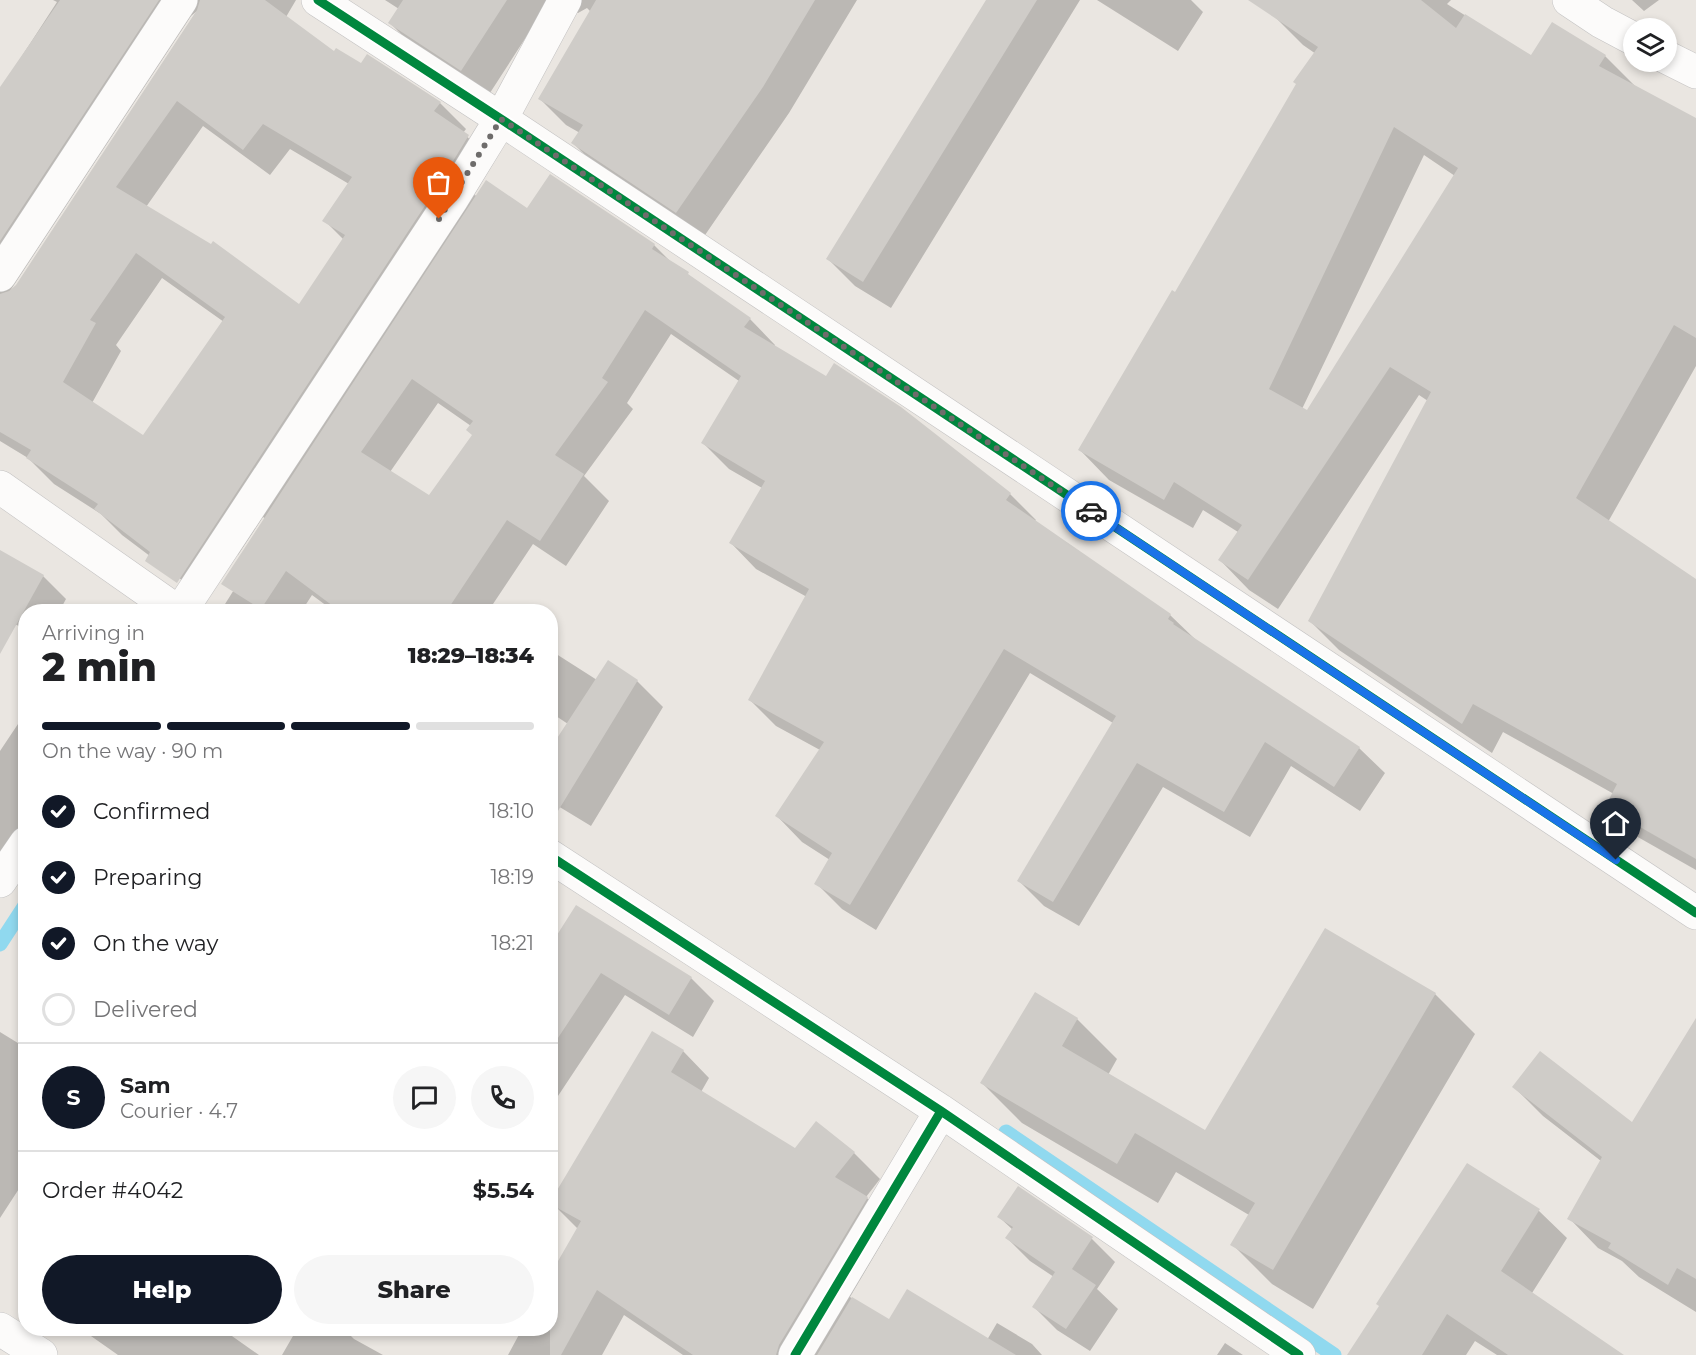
<!DOCTYPE html>
<meta charset="utf-8">
<style>
:root{--surface:#fff;--page:#f6f6f6;--text:#202124;--muted:#757577;--line:#e0e0e0;--accent:#111827}
body{margin:0;font-family:Montserrat,sans-serif;background:var(--page);color:var(--text);height:100vh;display:flex;flex-direction:column;font-size:22px;white-space:nowrap}
*{box-sizing:border-box;margin:0}
p{font-size:20px;color:var(--muted)}
.icon{flex:none;width:33px;height:33px;fill:none;stroke:currentColor;stroke-width:2;stroke-linecap:round;stroke-linejoin:round}
.map{position:relative;flex:1;overflow:hidden}
.panel{position:absolute;left:18px;top:604px;width:540px;height:732px;display:flex;flex-direction:column;background:var(--surface);border-radius:24px;box-shadow:0 3px 9px #0003}
.panel>*{flex:none}
.controls{position:absolute;left:1623px;top:18px;display:grid;gap:12px}
.controls a{display:grid;place-items:center;width:54px;height:54px;border-radius:50%;background:var(--surface);box-shadow:0 3px 9px #0003;font-size:30px}
.pin{position:absolute;display:grid;place-items:center;width:51px;height:51px;color:#fff;margin:-62px -26px;border-radius:50% 50% 50% 0;rotate:-45deg;box-shadow:0 0 6px #0007}
.pin .icon{rotate:45deg}
.courier{position:absolute;display:grid;place-items:center;width:60px;height:60px;margin:-30px;border:4px solid #1a73e8;border-radius:50%;background:#fff;color:#222;box-shadow:0 2px 8px #0007}
.head em{font-style:normal;font-weight:800}
.head div{display:flex;flex-direction:column-reverse}
.head{display:flex;align-items:center;justify-content:space-between;height:102px;padding:0 24px}
h1{font-size:39px;font-weight:800;line-height:45px}
.bar{display:grid;grid-template-columns:repeat(4,1fr);gap:9px 6px;align-content:center;height:72px;padding:0 24px}
.bar i{height:8px;border-radius:4px;background:var(--line)}
.bar .active{background:var(--accent)}
.bar p{grid-column:span 4}
.line{display:flex;align-items:center;gap:15px;padding:0 24px;border-top:2px solid var(--line)}
.line div{flex:1}
.round{display:grid;place-items:center;flex:none;width:63px;height:63px;border-radius:32px;background:var(--page)}
ol{padding:0 24px;list-style:none}
li{display:flex;align-items:center;gap:18px;height:66px}
li p{margin-inline-start:auto}
li .icon{padding:6px;border-radius:50%;background:var(--accent);color:#fff;stroke-width:4}
li:last-child{color:var(--muted)}
li i{width:33px;height:33px;border:3px solid var(--line);border-radius:50%}
.button{display:flex;gap:12px;margin-top:auto;padding:12px 24px}
.button a{flex:1;height:69px;border-radius:36px;background:var(--accent);color:#fff;font-size:24px;font-weight:800;line-height:69px;text-align:center}
.button a+a{background:var(--page);color:var(--text)}
.map>svg:first-child{display:block}
</style>
<div class="map">
<svg width="1696" height="1355" viewBox="0 0 1696 1355">
<rect width="100%" height="100%" fill="#eae6e1"/>
<path fill="#0003" fill-rule="evenodd" d="M 53,0 L 296,0 L 286,17 L 335,53 L 440,103 L 466,129 L 463,133 L 494,162 L 474,195 L 654,245 L 673,264 L 750,319 L 775,345 L 774,347 L 826,378 L 900,408 L 1010,494 L 1036,520 L 1035,521 L 1170,615 L 1196,640 L 1359,748 L 1385,773 L 1360,811 L 1291,766 L 1250,837 L 1163,787 L 1079,926 L 1044,906 L 1019,881 L 1113,723 L 1030,673 L 876,930 L 842,909 L 816,883 L 830,860 L 802,842 L 777,816 L 820,750 L 776,726 L 750,700 L 807,597 L 756,569 L 731,543 L 762,488 L 729,469 L 703,443 L 739,381 L 671,334 L 627,403 L 633,409 L 584,476 L 609,501 L 566,566 L 533,544 L 489,610 L 492,612 L 335,612 L 312,595 L 301,612 L 220,612 L 254,558 L 266,519 L 263,517 L 238,555 L 224,546 L 195,590 L 122,535 L 101,514 L 54,484 L 28,458 L 0,441 L 0,90 L 57,2 ZM 197,11 L 17,286 L 10,291 L 191,16 ZM 203,126 L 270,175 L 290,149 L 349,184 L 324,220 L 344,240 L 299,306 L 146,207 ZM 162,278 L 224,322 L 144,437 L 92,403 L 121,351 L 116,345 ZM 438,403 L 471,426 L 473,435 L 429,497 L 390,472 Z
M 385,0 L 550,0 L 488,96 L 416,49 L 390,23 L 399,9 Z
M 555,0 L 857,0 L 789,113 L 703,238 L 599,169 L 573,143 L 580,133 L 566,125 L 540,99 L 591,12 L 587,8 L 578,13 Z
M 987,0 L 1080,0 L 891,308 L 855,286 L 828,259 Z
M 1097,0 L 1191,0 L 1203,12 L 1178,51 Z
M 1284,0 L 1451,0 L 1447,4 L 1531,57 L 1553,24 L 1605,56 L 1635,86 L 1696,127 L 1696,366 L 1608,522 L 1696,581 L 1696,870 L 1636,836 L 1607,806 L 1614,794 L 1503,732 L 1492,753 L 1339,650 L 1310,621 L 1428,401 L 1419,395 L 1278,609 L 1249,590 L 1220,560 L 1238,532 L 1203,510 L 1193,528 L 1109,480 L 1080,450 L 1176,294 L 1316,54 L 1303,45 L 1274,16 ZM 1424,155 L 1455,176 L 1308,412 L 1302,409 Z
M 1632,0 L 1659,0 L 1644,11 Z
M 0,552 L 43,576 L 66,599 L 59,612 L 26,612 L 26,630 L 0,616 Z
M 550,650 L 597,680 L 608,662 L 637,681 L 663,707 L 591,826 L 558,806 L 568,724 L 550,712 Z
M 26,712 L 26,841 L 0,864 L 0,751 Z
M 550,956 L 691,978 L 714,1001 L 693,1037 L 625,995 L 556,1099 L 550,1096 Z
M 1435,994 L 1475,1034 L 1313,1309 L 1272,1284 L 1232,1244 L 1249,1215 L 1176,1172 L 1158,1203 L 1022,1123 L 982,1083 L 1077,1019 L 1117,1059 L 1108,1075 L 1206,1132 Z
M 0,1032 L 26,1048 L 26,1178 L 0,1218 Z
M 1696,1035 L 1696,1312 L 1639,1277 L 1622,1261 L 1598,1248 L 1569,1218 L 1601,1161 L 1543,1116 L 1514,1087 L 1633,1125 Z
M 683,1051 L 709,1078 L 701,1092 L 795,1150 L 854,1153 L 880,1179 L 866,1197 L 893,1224 L 850,1297 L 889,1321 L 987,1340 L 997,1323 L 1032,1344 L 1042,1355 L 683,1355 L 624,1315 L 602,1355 L 508,1355 L 522,1329 L 550,1329 L 578,1229 L 552,1203 Z
M 1467,1165 L 1539,1211 L 1567,1238 L 1532,1293 L 1615,1355 L 1497,1355 L 1475,1341 L 1466,1355 L 1367,1355 Z
M 1019,1188 L 1092,1239 L 1115,1262 L 1097,1289 L 1118,1309 L 1090,1351 L 1057,1330 L 1034,1307 L 1054,1277 L 1030,1261 L 1007,1238 L 1013,1230 L 999,1217 Z
M 81,1329 L 222,1329 L 259,1355 L 118,1355 Z
M 297,1329 L 344,1329 L 354,1339 L 383,1355 L 282,1355 Z
M 1225,1343 L 1243,1355 L 1217,1355 Z"/>
<g fill="none" stroke-linecap="round" stroke-linejoin="round">
<path stroke="#90d9ef" stroke-width="15" d="M 0,944 L 26,904
M 1006,1132 L 1334,1355"/>
</g>
<path fill="#cfccc8" fill-rule="evenodd" d="M 60,0 L 159,0 L 0,241 L 0,87 Z
M 200,0 L 265,0 L 334,51 L 336,48 L 361,63 L 367,54 L 441,102 L 434,111 L 469,135 L 436,189 L 177,583 L 145,561 L 150,552 L 94,509 L 98,504 L 26,458 L 31,450 L 0,432 L 0,294 L 9,291 L 16,285 L 197,10 ZM 177,101 L 243,150 L 263,124 L 352,177 L 322,221 L 345,235 L 299,304 L 213,241 L 211,244 L 116,187 ZM 136,253 L 225,317 L 143,435 L 63,382 L 96,323 L 90,320 Z
M 403,0 L 507,0 L 461,71 L 388,23 Z
M 596,0 L 815,0 L 763,87 L 676,213 L 571,143 L 583,125 L 538,99 Z
M 986,0 L 1037,0 L 863,282 L 826,259 Z
M 1248,0 L 1421,0 L 1456,28 L 1465,14 L 1531,55 L 1552,22 L 1606,55 L 1599,66 L 1696,118 L 1696,338 L 1674,325 L 1576,498 L 1696,579 L 1696,859 L 1605,807 L 1617,784 L 1473,704 L 1462,724 L 1308,621 L 1431,392 L 1390,367 L 1248,580 L 1218,560 L 1242,525 L 1174,482 L 1164,500 L 1078,450 L 1172,290 L 1175,292 L 1296,84 L 1293,82 L 1318,47 ZM 1394,127 L 1458,168 L 1307,410 L 1269,389 Z
M 550,174 L 655,244 L 652,249 L 689,272 L 688,274 L 751,318 L 744,327 L 826,376 L 834,363 L 901,407 L 1011,493 L 1006,500 L 1171,614 L 1168,619 L 1174,623 L 1173,624 L 1360,747 L 1334,787 L 1265,742 L 1224,812 L 1137,763 L 1053,902 L 1017,881 L 1116,716 L 1004,649 L 850,905 L 814,884 L 832,853 L 775,816 L 824,742 L 748,700 L 809,589 L 729,543 L 765,481 L 701,443 L 741,376 L 645,310 L 602,378 L 608,382 L 555,455 L 584,474 L 540,541 L 507,520 L 446,612 L 341,612 L 286,571 L 261,609 L 221,584 L 486,180 L 527,208 ZM 412,379 L 473,421 L 466,430 L 472,435 L 429,495 L 361,452 Z
M 0,550 L 44,575 L 0,654 Z
M 608,660 L 638,680 L 550,824 L 550,749 Z
M 576,905 L 692,977 L 669,1015 L 601,973 L 550,1050 L 550,946 Z
M 1325,928 L 1436,993 L 1273,1270 L 1230,1245 L 1255,1203 L 1135,1133 L 1117,1164 L 980,1083 L 1035,992 L 1078,1018 L 1062,1046 L 1205,1130 Z
M 1696,1018 L 1696,1279 L 1677,1268 L 1668,1285 L 1608,1248 L 1611,1243 L 1567,1219 L 1602,1157 L 1512,1087 L 1540,1051 L 1632,1122 Z
M 652,1031 L 684,1050 L 671,1072 L 795,1148 L 816,1121 L 855,1152 L 835,1177 L 868,1197 L 779,1345 L 776,1355 L 693,1355 L 597,1290 L 561,1355 L 550,1355 L 550,1275 L 581,1221 L 550,1204 L 550,1202 Z
M 1467,1163 L 1540,1209 L 1501,1271 L 1624,1355 L 1508,1355 L 1447,1314 L 1422,1355 L 1347,1355 L 1379,1306 L 1376,1304 Z
M 1018,1186 L 1093,1237 L 1072,1269 L 1096,1285 L 1066,1329 L 1032,1307 L 1055,1272 L 1005,1238 L 1013,1227 L 997,1217 Z
M 907,1289 L 1016,1355 L 817,1355 L 852,1297 L 889,1319 Z"/>
<g fill="none" stroke-linecap="round" stroke-linejoin="round">
<defs>
<path id="minor" d="M 318,0 L 501,119 L 1696,913
M 1569,0 L 1602,22 L 1634,39
M 1666,57 L 1696,72
M 0,275 L 181,0
M 0,487 L 178,612
M 180,612 L 452,199 L 501,119 L 565,0
M 550,856 L 941,1111 L 1299,1355
M 0,881 L 26,843
M 0,1329 L 41,1355
M 795,1355 L 941,1111"/>
</defs>
<use href="#minor" stroke="#c3c2c2" stroke-width="34"/>
<use href="#minor" stroke="#fcfbfa" stroke-width="33"/>
<defs>
<path id="cycleway" d="M 318,0 L 501,119 L 1696,913
M 550,856 L 941,1111 L 1299,1355
M 795,1355 L 941,1111"/>
</defs>
<use href="#cycleway" stroke="#fff" stroke-width="13"/>
<use href="#cycleway" stroke="#00873e" stroke-width="9"/>
</g>
<g fill="none" stroke-linecap="round" stroke-linejoin="round">
<path stroke="#6e6c6b" stroke-width="6" stroke-dasharray="0 10.8" d="M 439,219 L 501,119 L 1091,511"/>
<path stroke="#1a73e8" stroke-width="8" d="M 1091,511 L 1616,860"/>
</g>
</svg>
<div class="controls">
<a><svg class="icon" aria-label="layers" viewBox="0 0 24 24"><path d="M12 4l9 5-9 5-9-5zM3 14l9 5 9-5"/></svg></a>
</div>
<div class="pin" style="left:439px;top:219px;background:#ea580c"><svg class="icon" aria-label="bag" viewBox="0 0 24 24"><path d="M5 8h14l-1 12H6zM9 8a3 3 0 0 1 6 0"/></svg></div>
<div class="pin" style="left:1616px;top:860px;background:#1f2937"><svg class="icon" aria-label="home" viewBox="0 0 24 24"><path d="M3 11l9-7 9 7M6 9v11h12V9"/></svg></div>
<div class="courier" style="left:1091px;top:511px"><svg class="icon" aria-label="car" viewBox="0 0 24 24"><path d="M5 17H2v-5l4-1 3-4h7l3 4 3 1v5h-3M9 17h6M6 11h13"/><circle cx="7" cy="17" r="2"/><circle cx="17" cy="17" r="2"/></svg></div>
<section class="panel">
<div class="head"><div><h1>2 min</h1><p>Arriving in</p></div><em>18:29–18:34</em></div>
<div class="bar"><i class="active"></i><i class="active"></i><i class="active"></i><i></i><p>On the way · 90 m</p></div>
<ol>
<li><svg class="icon" aria-label="check" viewBox="0 0 24 24"><path d="M5 12l5 5 9-10"/></svg>Confirmed<p>18:10</p></li>
<li><svg class="icon" aria-label="check" viewBox="0 0 24 24"><path d="M5 12l5 5 9-10"/></svg>Preparing<p>18:19</p></li>
<li><svg class="icon" aria-label="check" viewBox="0 0 24 24"><path d="M5 12l5 5 9-10"/></svg>On the way<p>18:21</p></li>
<li><i></i>Delivered</li>
</ol>
<div class="line" style="height:108px"><b class="round" style="background:var(--accent);color:#fff">S</b><div><b>Sam</b><p>Courier · 4.7</p></div><a class="round"><svg class="icon" aria-label="chat" viewBox="0 0 24 24"><path d="M4 5h16v11H9l-5 4z"/></svg></a><a class="round"><svg class="icon" aria-label="phone" viewBox="0 0 24 24"><path d="M5 4h4l2 5-3 2q2 4 5 5l2-3 5 2v4C11 20 4 13 5 4z"/></svg></a></div>
<div class="line" style="height:78px"><div>Order #4042</div><b>$5.54</b></div>
<div class="button"><a>Help</a><a>Share</a></div>
</section>
</div>
